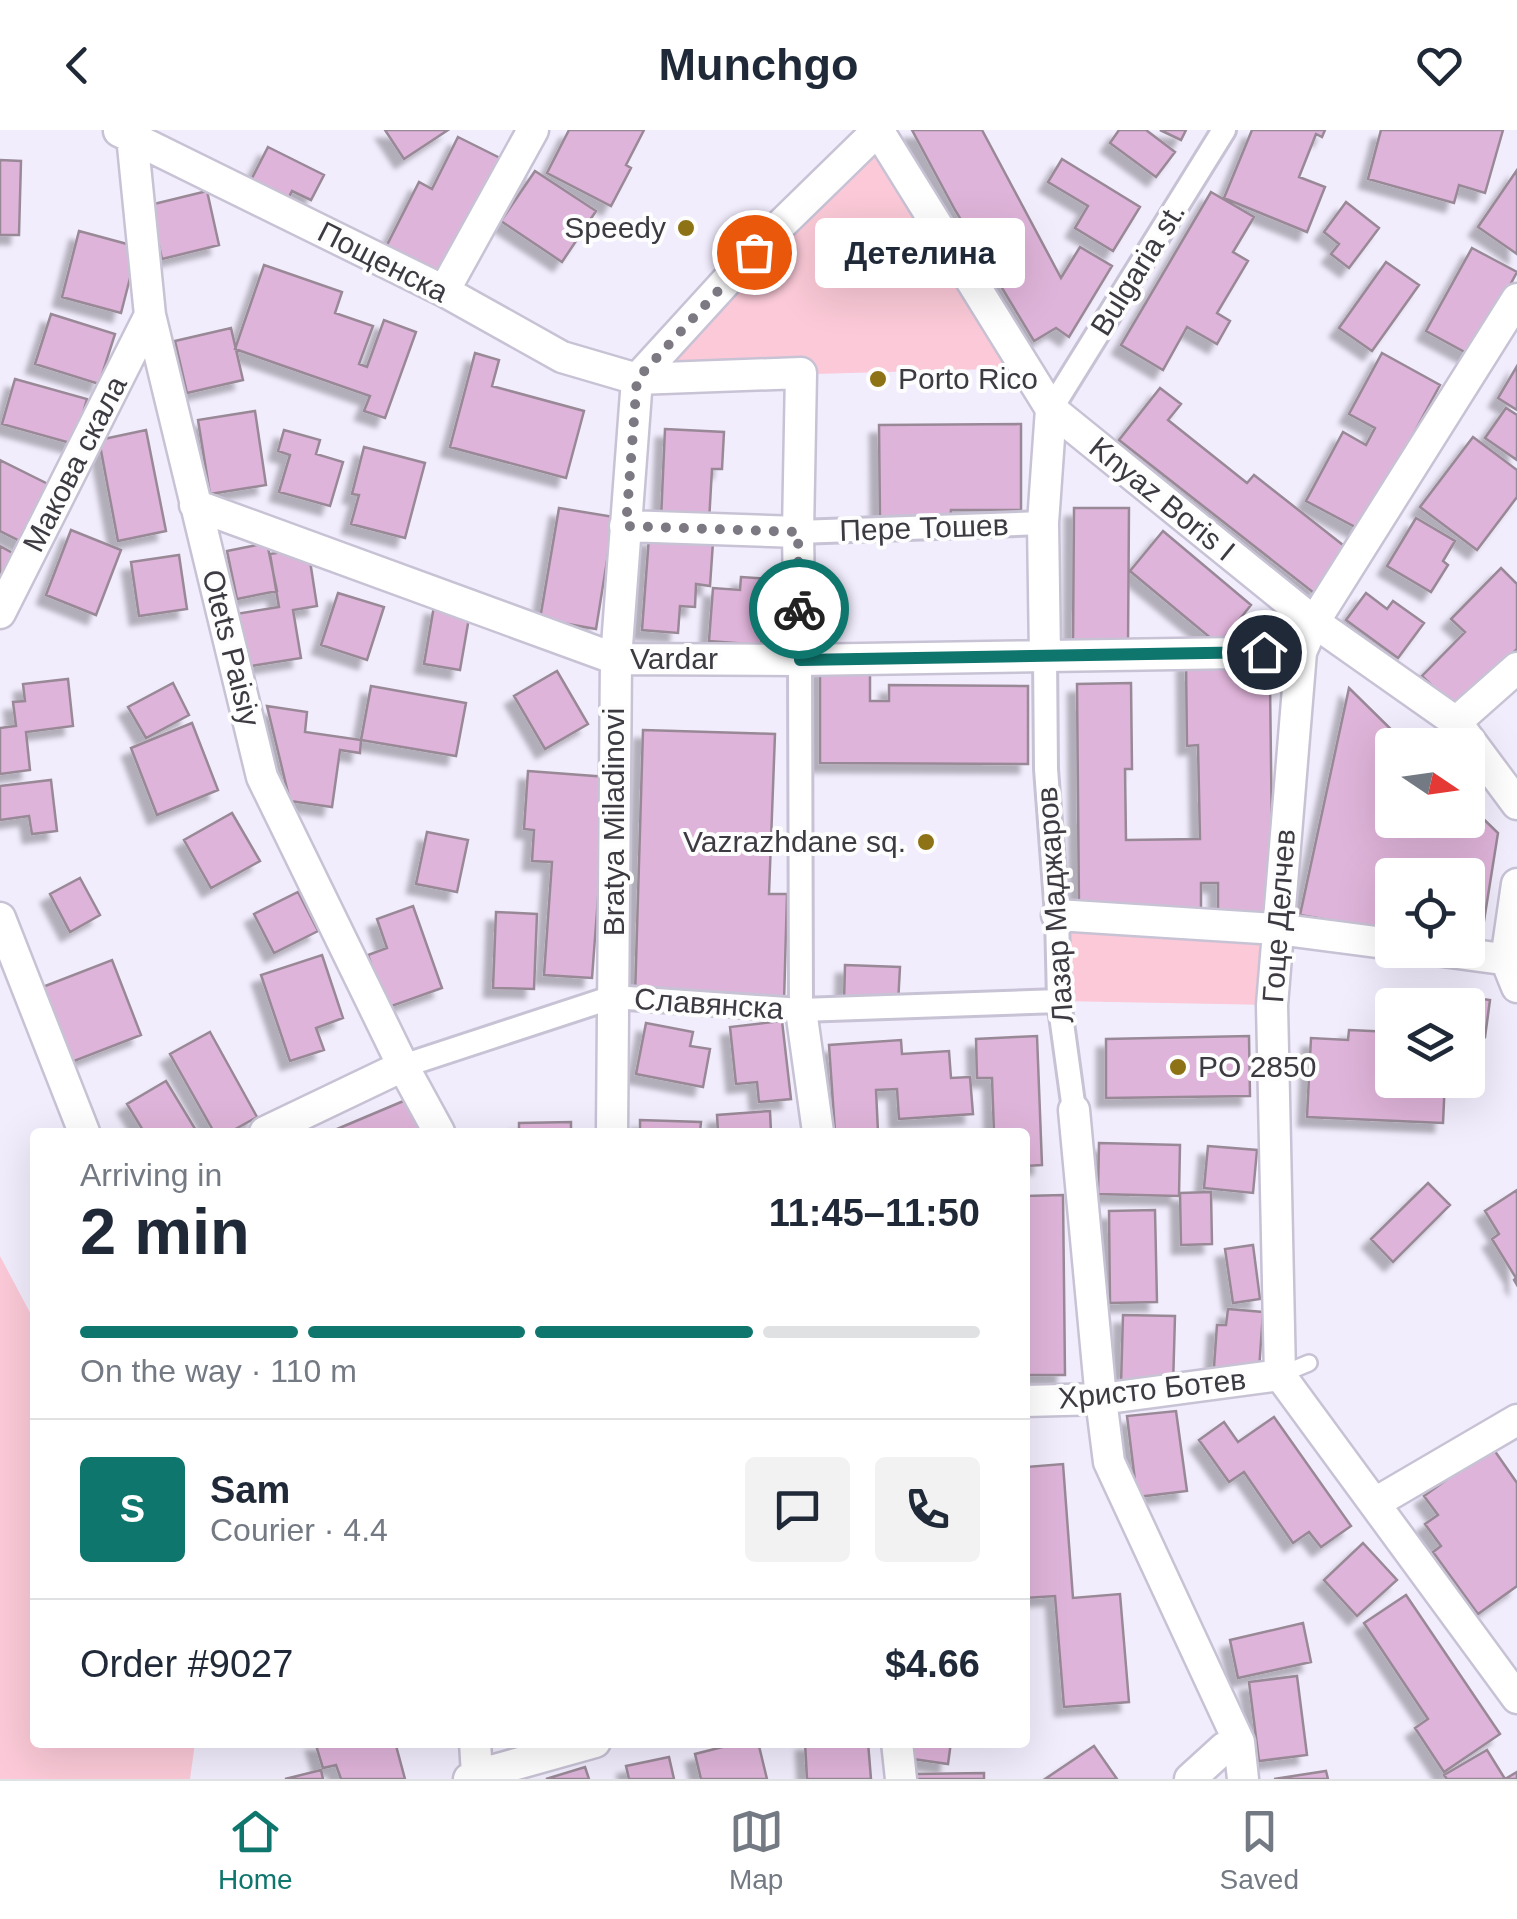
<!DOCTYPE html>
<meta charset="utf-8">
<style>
:root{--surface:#fff;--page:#f2f2f3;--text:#1f2937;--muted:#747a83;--line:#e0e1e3;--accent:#0f766e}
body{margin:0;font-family:Arial,sans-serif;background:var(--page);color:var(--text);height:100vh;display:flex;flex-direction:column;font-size:38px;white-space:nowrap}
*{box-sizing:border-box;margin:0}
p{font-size:32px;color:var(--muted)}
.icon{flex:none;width:55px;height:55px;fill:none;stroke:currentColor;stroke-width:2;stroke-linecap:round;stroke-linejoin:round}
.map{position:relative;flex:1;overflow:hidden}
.sheet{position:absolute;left:30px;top:998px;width:1000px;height:620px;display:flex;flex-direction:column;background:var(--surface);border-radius:10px;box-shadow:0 10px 40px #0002}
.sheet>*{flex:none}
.needle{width:65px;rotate:103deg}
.fabs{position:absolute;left:1375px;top:598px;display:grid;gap:20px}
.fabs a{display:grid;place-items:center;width:110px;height:110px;border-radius:10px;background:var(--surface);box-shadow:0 10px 40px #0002;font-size:50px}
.pin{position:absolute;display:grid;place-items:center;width:85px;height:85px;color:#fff;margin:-42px;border:5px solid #fff;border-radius:50%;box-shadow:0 2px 10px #0007}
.courier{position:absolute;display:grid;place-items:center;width:100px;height:100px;margin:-50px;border:8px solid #0f766e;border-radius:50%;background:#fff;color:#222;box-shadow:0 2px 12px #0007}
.bubble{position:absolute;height:70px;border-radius:10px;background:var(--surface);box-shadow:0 10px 40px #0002;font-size:32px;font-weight:600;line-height:70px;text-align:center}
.head em{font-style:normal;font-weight:600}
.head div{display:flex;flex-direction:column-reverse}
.head{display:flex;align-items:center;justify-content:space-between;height:170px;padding:0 50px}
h1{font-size:65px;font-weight:600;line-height:75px}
.bar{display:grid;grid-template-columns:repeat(4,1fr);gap:15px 10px;align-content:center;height:120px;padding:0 50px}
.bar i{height:12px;border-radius:8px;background:var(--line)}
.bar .selected{background:var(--accent)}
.bar p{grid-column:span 4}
.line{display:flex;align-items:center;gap:25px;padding:0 50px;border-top:2px solid var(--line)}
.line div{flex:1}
.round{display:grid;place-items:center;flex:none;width:105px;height:105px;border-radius:10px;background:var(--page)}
header{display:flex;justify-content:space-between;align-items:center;height:130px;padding:0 50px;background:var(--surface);font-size:45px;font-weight:600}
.tab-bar{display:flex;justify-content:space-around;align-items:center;height:140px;border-top:2px solid var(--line);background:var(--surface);font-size:28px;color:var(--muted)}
.tab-bar a{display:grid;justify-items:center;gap:5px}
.tab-bar .selected{color:var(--accent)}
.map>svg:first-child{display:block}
</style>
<header><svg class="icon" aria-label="back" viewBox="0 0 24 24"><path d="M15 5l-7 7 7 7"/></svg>Munchgo<svg class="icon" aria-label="heart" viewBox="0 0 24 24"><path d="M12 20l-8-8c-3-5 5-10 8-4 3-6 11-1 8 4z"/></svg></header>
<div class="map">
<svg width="1517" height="1649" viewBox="0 0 1517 1649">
<defs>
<filter id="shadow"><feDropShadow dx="-9" dy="9" stdDeviation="2.5" flood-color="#0004"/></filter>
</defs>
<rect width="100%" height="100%" fill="#f2edfd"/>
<path fill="#fbc9d7" d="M 878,0 L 1025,238 L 637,249 Z
M 1057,785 L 1277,799 L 1272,875 L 1059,871 Z
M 0,1126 L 35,1192 L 35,1612 L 195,1613 L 190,1649 L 0,1649 Z"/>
<path fill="#dfb4da" stroke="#998997" stroke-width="2.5" filter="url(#shadow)" d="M 385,0 L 448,0 L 404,29 Z
M 569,0 L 644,0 L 626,35 L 631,38 L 611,76 L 547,43 Z
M 912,0 L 982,0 L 1061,148 L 1080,117 L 1112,136 L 1069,207 L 1056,198 L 1034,211 L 955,80 Z
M 1119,0 L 1146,0 L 1175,22 L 1156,47 L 1110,13 Z
M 1160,0 L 1186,0 L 1181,10 Z
M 1252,0 L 1325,0 L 1322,7 L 1316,4 L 1299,47 L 1325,57 L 1307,102 L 1224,68 Z
M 1381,0 L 1503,0 L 1485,63 L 1459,55 L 1454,73 L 1368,49 Z
M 458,7 L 502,29 L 439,152 L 383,123 L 419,52 L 432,59 Z
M 268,17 L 324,45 L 311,70 L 292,61 L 286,73 L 249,54 Z
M 1062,29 L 1140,77 L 1113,121 L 1075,98 L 1088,76 L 1048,52 Z
M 0,30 L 21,31 L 19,105 L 0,105 Z
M 1517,40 L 1517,124 L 1478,97 Z
M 535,41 L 596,81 L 562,132 L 501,91 Z
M 207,61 L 219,115 L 162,129 L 150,75 Z
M 1211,62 L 1254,87 L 1233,122 L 1248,131 L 1217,183 L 1230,191 L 1217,214 L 1187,197 L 1163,240 L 1121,215 Z
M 1346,72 L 1379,98 L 1349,138 L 1331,124 L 1339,114 L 1324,102 Z
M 79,101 L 138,117 L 121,183 L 62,167 Z
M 1472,118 L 1517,142 L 1472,226 L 1426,201 Z
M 1386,132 L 1419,155 L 1372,221 L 1339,198 Z
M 264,135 L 342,162 L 335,183 L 373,196 L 359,234 L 367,237 L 384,190 L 416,202 L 385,288 L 364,281 L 370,266 L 235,219 Z
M 51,184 L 115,204 L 99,254 L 35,234 Z
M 231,198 L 243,250 L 187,263 L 175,211 Z
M 475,223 L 499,230 L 492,256 L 584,281 L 566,348 L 450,317 Z
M 1382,223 L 1440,255 L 1361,400 L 1306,371 L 1343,302 L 1366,315 L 1375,298 L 1349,284 Z
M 1517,236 L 1517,280 L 1498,268 Z
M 15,249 L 87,269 L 74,314 L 2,294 Z
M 1160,258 L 1181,274 L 1168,290 L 1247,353 L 1254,345 L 1348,419 L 1314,463 L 1119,310 Z
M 1506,278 L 1517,285 L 1517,330 L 1485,308 Z
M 255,281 L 266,355 L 210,364 L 198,290 Z
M 1021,294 L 1021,380 L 951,380 L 950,389 L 880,389 L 879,295 Z
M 665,299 L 724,302 L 722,339 L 712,339 L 709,392 L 661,389 Z
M 146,300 L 166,401 L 118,411 L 99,310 Z
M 284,300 L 320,310 L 316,324 L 343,332 L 330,376 L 279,362 L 290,325 L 278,321 Z
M 1473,307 L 1517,340 L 1517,367 L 1477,420 L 1420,377 Z
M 364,317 L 425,333 L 405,408 L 351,394 L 359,365 L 352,364 Z
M 0,330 L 56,358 L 28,415 L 0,401 Z
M 559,378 L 614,387 L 596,499 L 540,489 Z
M 1074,378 L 1129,378 L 1128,516 L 1073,515 Z
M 1416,388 L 1455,411 L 1443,431 L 1448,435 L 1431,462 L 1387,436 Z
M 71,400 L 121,420 L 96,485 L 46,465 Z
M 1163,401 L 1251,475 L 1219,515 L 1130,441 Z
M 649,407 L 713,412 L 710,456 L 696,454 L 695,477 L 680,476 L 678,503 L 642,500 Z
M 267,413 L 277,461 L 237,469 L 227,421 Z
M 0,416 L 18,426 L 0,457 Z
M 308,418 L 317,476 L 293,480 L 301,528 L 245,537 L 236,484 L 279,477 L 270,424 Z
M 179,425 L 187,479 L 139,486 L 131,432 Z
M 1501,438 L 1517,454 L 1517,519 L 1457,580 L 1422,546 L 1465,502 L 1451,489 Z
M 741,447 L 784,450 L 781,488 L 764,487 L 761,515 L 709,511 L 713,458 L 740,460 Z
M 338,463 L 384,477 L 367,530 L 321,515 Z
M 1366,463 L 1387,479 L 1393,471 L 1424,493 L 1398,528 L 1346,490 Z
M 434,476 L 470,482 L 460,540 L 424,534 Z
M 1267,530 L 1267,554 L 1270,555 L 1273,784 L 1218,785 L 1218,753 L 1201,753 L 1201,784 L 1079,779 L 1077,554 L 1131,553 L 1132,639 L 1125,639 L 1126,710 L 1200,709 L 1198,615 L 1187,616 L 1186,531 Z
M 820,536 L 870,536 L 870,571 L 889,571 L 889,555 L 1028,556 L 1028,634 L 820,633 Z
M 557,541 L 588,594 L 545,619 L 514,566 Z
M 68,549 L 73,596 L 26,602 L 30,640 L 0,644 L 0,598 L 16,596 L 13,572 L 25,571 L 23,554 Z
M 173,553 L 189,585 L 146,608 L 128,577 Z
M 371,556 L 466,573 L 456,626 L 361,610 Z
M 1349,558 L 1407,615 L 1392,615 L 1392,690 L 1468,690 L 1468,674 L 1498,703 L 1480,816 L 1468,814 L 1468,745 L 1392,745 L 1392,801 L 1300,785 Z
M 267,576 L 307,582 L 305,602 L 361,610 L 360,623 L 340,620 L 332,677 L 290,671 Z
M 192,593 L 218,660 L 157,685 L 131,618 Z
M 643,600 L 775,604 L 769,764 L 787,764 L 784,872 L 635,867 Z
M 528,641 L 607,647 L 592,848 L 544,845 L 552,732 L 532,731 L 534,700 L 524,699 Z
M 51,650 L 57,701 L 32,704 L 29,686 L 0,690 L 0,656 Z
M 232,683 L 260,731 L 211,758 L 184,710 Z
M 427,702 L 468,710 L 457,762 L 416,754 Z
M 80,748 L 100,785 L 70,802 L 50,764 Z
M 298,762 L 318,801 L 274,823 L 254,784 Z
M 413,776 L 442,858 L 386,878 L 368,825 L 387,818 L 377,789 Z
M 496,782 L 537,784 L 534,859 L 493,858 Z
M 322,825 L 343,888 L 316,898 L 324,920 L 290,931 L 261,845 Z
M 112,830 L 141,905 L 69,933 L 40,858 Z
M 845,835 L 900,837 L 898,874 L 844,872 Z
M 1432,862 L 1490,870 L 1485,907 L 1468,905 L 1468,875 L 1431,875 Z
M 782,891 L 791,969 L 759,972 L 757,952 L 736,954 L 730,897 Z
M 646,893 L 693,902 L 690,916 L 710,919 L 703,957 L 636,944 Z
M 1349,900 L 1392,902 L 1392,950 L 1445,950 L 1443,993 L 1307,987 L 1311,908 L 1348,910 Z
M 210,902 L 257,987 L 230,1002 L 214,1002 L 170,924 Z
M 1037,906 L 1042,1035 L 1025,1036 L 1025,1002 L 994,1002 L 992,948 L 977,948 L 976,909 Z
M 1249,906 L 1250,966 L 1106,968 L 1106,909 Z
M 901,910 L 902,924 L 949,921 L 951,948 L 970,947 L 973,984 L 899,989 L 897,959 L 876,960 L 878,1002 L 835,1002 L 829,915 Z
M 166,951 L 197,1002 L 144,1002 L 127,974 Z
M 413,967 L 428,1002 L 330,1002 Z
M 770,981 L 771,1002 L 718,1002 L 717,985 Z
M 640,990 L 701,992 L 700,1002 L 640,1002 Z
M 571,992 L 571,1002 L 519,1002 L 519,993 Z
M 1099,1013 L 1180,1015 L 1179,1066 L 1098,1064 Z
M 1208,1016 L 1257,1020 L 1253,1063 L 1204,1058 Z
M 1428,1053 L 1450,1075 L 1393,1132 L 1371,1109 Z
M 1517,1060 L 1517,1155 L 1514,1150 L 1516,1148 L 1492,1109 L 1499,1104 L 1485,1081 Z
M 1211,1062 L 1212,1114 L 1181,1115 L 1180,1063 Z
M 1063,1065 L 1065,1245 L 1025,1245 L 1025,1066 Z
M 1155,1080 L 1157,1172 L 1110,1173 L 1109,1081 Z
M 1253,1115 L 1260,1169 L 1233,1173 L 1225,1119 Z
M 1228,1179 L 1263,1182 L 1259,1240 L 1214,1237 L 1217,1195 L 1226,1195 Z
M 1123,1185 L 1175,1186 L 1173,1256 L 1121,1255 Z
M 1176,1281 L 1187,1361 L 1137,1367 L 1127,1286 Z
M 1274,1287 L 1351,1396 L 1321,1417 L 1309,1402 L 1293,1413 L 1244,1342 L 1229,1352 L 1199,1310 L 1224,1292 L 1238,1312 Z
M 1025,1306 L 1027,1337 L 1063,1334 L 1073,1468 L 1120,1464 L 1129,1572 L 1064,1577 L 1055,1466 L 1025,1468 Z
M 1492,1317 L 1517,1353 L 1517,1456 L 1478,1484 L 1433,1422 L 1441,1416 L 1425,1394 L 1438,1385 L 1424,1366 Z
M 1363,1413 L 1397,1450 L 1357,1486 L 1324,1450 Z
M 1406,1465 L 1500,1604 L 1444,1642 L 1415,1598 L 1428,1589 L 1364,1493 Z
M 1303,1493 L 1311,1532 L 1238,1548 L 1230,1510 Z
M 1297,1546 L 1307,1625 L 1259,1631 L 1249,1552 Z
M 315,1612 L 395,1612 L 405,1649 L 341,1649 L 336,1635 L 323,1638 Z
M 742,1612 L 758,1612 L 767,1649 L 701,1649 L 695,1624 Z
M 805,1612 L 868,1612 L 871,1649 L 807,1649 Z
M 908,1612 L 951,1612 L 948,1634 L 906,1628 Z
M 1094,1616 L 1117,1649 L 1045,1649 Z
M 1487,1620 L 1505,1649 L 1517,1642 L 1517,1649 L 1447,1649 L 1444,1645 Z
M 669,1627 L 674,1649 L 629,1649 L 626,1636 Z
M 585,1637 L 589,1649 L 546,1649 Z
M 321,1640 L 323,1649 L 285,1649 Z
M 1326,1641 L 1328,1649 L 1274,1649 Z
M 984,1643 L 984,1649 L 915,1649 L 915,1644 Z"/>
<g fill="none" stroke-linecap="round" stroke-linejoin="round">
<defs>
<path id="service" d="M 1280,1245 L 1309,1233"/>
<path id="pedestrian" d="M 1051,279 L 1224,0
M 798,402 L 1043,393
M 1045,526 L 1046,639 L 1057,785 L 1059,871 L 1074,980
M 800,530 L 801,880
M 403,936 L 613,867 L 801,880 L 1059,871"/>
<path id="minor" d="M 133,0 L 132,6 L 150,185 L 262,647 L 403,936 L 439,1002
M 878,0 L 1051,279 L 1314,492 L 1456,592 L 1517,674
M 119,1 L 444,161 L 562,227 L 637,249 L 801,243 L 798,402 L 800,530
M 444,161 L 533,0
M 1517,169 L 1314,492 L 1301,522 L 1272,875 L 1280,1245 L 1517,1568
M 195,375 L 616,529 L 800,530 L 1301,522
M 625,396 L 798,402
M 0,483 L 150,185
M 1045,526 L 1043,393 L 1051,279
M 1456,592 L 1517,538
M 1517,754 L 1506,830 L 1517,857
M 1057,785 L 1277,799 L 1392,814
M 0,788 L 84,1002
M 1435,820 L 1517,831
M 801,880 L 818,1002
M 1074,980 L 1101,1269 L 1109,1332 L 1239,1612 L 1243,1649
M 265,1002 L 403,936
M 612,1002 L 616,529 L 637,249 L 754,121 L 878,0
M 1025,1271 L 1101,1269 L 1280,1245
M 1375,1373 L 1517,1290
M 475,1612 L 477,1645 L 479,1649
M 897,1612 L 901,1649
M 469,1649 L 477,1645 L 595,1612
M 1190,1649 L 1224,1618 L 1239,1612"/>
</defs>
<use href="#service" stroke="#c8c2d5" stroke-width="20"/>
<use href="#pedestrian" stroke="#c8c2d5" stroke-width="28"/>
<use href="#minor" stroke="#c8c2d5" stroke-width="35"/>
<use href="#service" stroke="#fff" stroke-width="15"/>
<use href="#pedestrian" stroke="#fff" stroke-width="22"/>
<use href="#minor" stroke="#fff" stroke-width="30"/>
</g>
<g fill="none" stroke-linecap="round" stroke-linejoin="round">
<path stroke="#7c7983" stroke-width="10" stroke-dasharray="0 18" d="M 754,122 L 637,249 L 626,396 L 798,402 L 799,479"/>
<path stroke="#0f766e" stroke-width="12" d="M 799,479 L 800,530 L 1264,522"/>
</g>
<g fill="#8e7216" stroke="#fdfdfd" stroke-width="4">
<circle cx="686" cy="98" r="10"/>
<circle cx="878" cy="249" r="10"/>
<circle cx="926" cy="712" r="10"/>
<circle cx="1178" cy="937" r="10"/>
</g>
<g text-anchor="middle" stroke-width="8" stroke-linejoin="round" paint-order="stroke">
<g font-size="30" fill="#3d3a42" stroke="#fdfdfd" text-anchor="end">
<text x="666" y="108">Speedy</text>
<text x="898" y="259" text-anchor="start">Porto Rico</text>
<text x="906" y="722">Vazrazhdane sq.</text>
<text x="1198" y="947" text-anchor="start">PO 2850</text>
</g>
<g font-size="30" fill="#3d3a42" stroke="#fdfdfd">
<text transform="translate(383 132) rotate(27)" y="10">Пощенска</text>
<text transform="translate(1138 139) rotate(-58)" y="10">Bulgaria st.</text>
<text transform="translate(75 334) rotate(-63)" y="10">Макова скала</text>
<text transform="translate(1162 369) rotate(39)" y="10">Knyaz Boris I</text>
<text transform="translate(924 398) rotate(-2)" y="10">Пере Тошев</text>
<text transform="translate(231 518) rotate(76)" y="10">Otets Paisiy</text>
<text x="674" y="539">Vardar</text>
<text transform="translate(614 692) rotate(-90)" y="10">Bratya Miladinovi</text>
<text transform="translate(1055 775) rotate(-94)" y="10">Лазар Маджаров</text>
<text transform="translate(1279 786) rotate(-86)" y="10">Гоце Делчев</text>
<text transform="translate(709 874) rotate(4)" y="10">Славянска</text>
<text transform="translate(1152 1259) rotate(-6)" y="10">Христо Ботев</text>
</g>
</g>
</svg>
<div class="fabs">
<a><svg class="needle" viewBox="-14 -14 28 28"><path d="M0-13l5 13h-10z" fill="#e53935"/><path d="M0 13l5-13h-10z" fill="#747a83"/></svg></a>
<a><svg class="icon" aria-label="locate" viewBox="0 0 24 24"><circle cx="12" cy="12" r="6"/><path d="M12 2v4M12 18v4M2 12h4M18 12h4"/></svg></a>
<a><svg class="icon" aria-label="layers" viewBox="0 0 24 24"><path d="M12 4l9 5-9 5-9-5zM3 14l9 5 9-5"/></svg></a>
</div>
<div class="pin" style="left:754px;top:122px;background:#ea580c"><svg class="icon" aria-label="bag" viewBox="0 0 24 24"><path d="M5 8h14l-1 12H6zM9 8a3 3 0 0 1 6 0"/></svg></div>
<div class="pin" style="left:1264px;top:522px;background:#1f2937"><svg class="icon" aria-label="home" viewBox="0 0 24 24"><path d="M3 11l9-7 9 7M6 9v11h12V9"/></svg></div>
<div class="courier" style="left:799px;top:479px"><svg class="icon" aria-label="bike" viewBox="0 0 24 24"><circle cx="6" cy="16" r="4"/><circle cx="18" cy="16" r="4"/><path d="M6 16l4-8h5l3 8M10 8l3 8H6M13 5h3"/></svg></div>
<div class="bubble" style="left:815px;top:88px;width:210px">Детелина</div>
<section class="sheet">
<div class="head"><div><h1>2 min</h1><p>Arriving in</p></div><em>11:45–11:50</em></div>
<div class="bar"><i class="selected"></i><i class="selected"></i><i class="selected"></i><i></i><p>On the way · 110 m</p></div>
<div class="line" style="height:180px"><b class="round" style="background:var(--accent);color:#fff">S</b><div><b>Sam</b><p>Courier · 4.4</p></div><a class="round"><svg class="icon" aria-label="chat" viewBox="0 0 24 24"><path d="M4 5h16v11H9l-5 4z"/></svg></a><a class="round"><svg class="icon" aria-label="phone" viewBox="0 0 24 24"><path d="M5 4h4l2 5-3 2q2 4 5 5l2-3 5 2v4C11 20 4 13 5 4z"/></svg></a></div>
<div class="line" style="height:130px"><div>Order #9027</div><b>$4.66</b></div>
</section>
</div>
<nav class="tab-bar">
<a class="selected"><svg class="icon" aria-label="home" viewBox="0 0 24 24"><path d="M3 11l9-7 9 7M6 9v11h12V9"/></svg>Home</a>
<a><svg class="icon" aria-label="map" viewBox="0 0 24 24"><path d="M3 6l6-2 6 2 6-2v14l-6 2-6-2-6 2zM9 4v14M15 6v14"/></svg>Map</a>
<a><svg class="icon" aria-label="saved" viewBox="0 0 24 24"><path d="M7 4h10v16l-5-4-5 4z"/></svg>Saved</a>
</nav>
